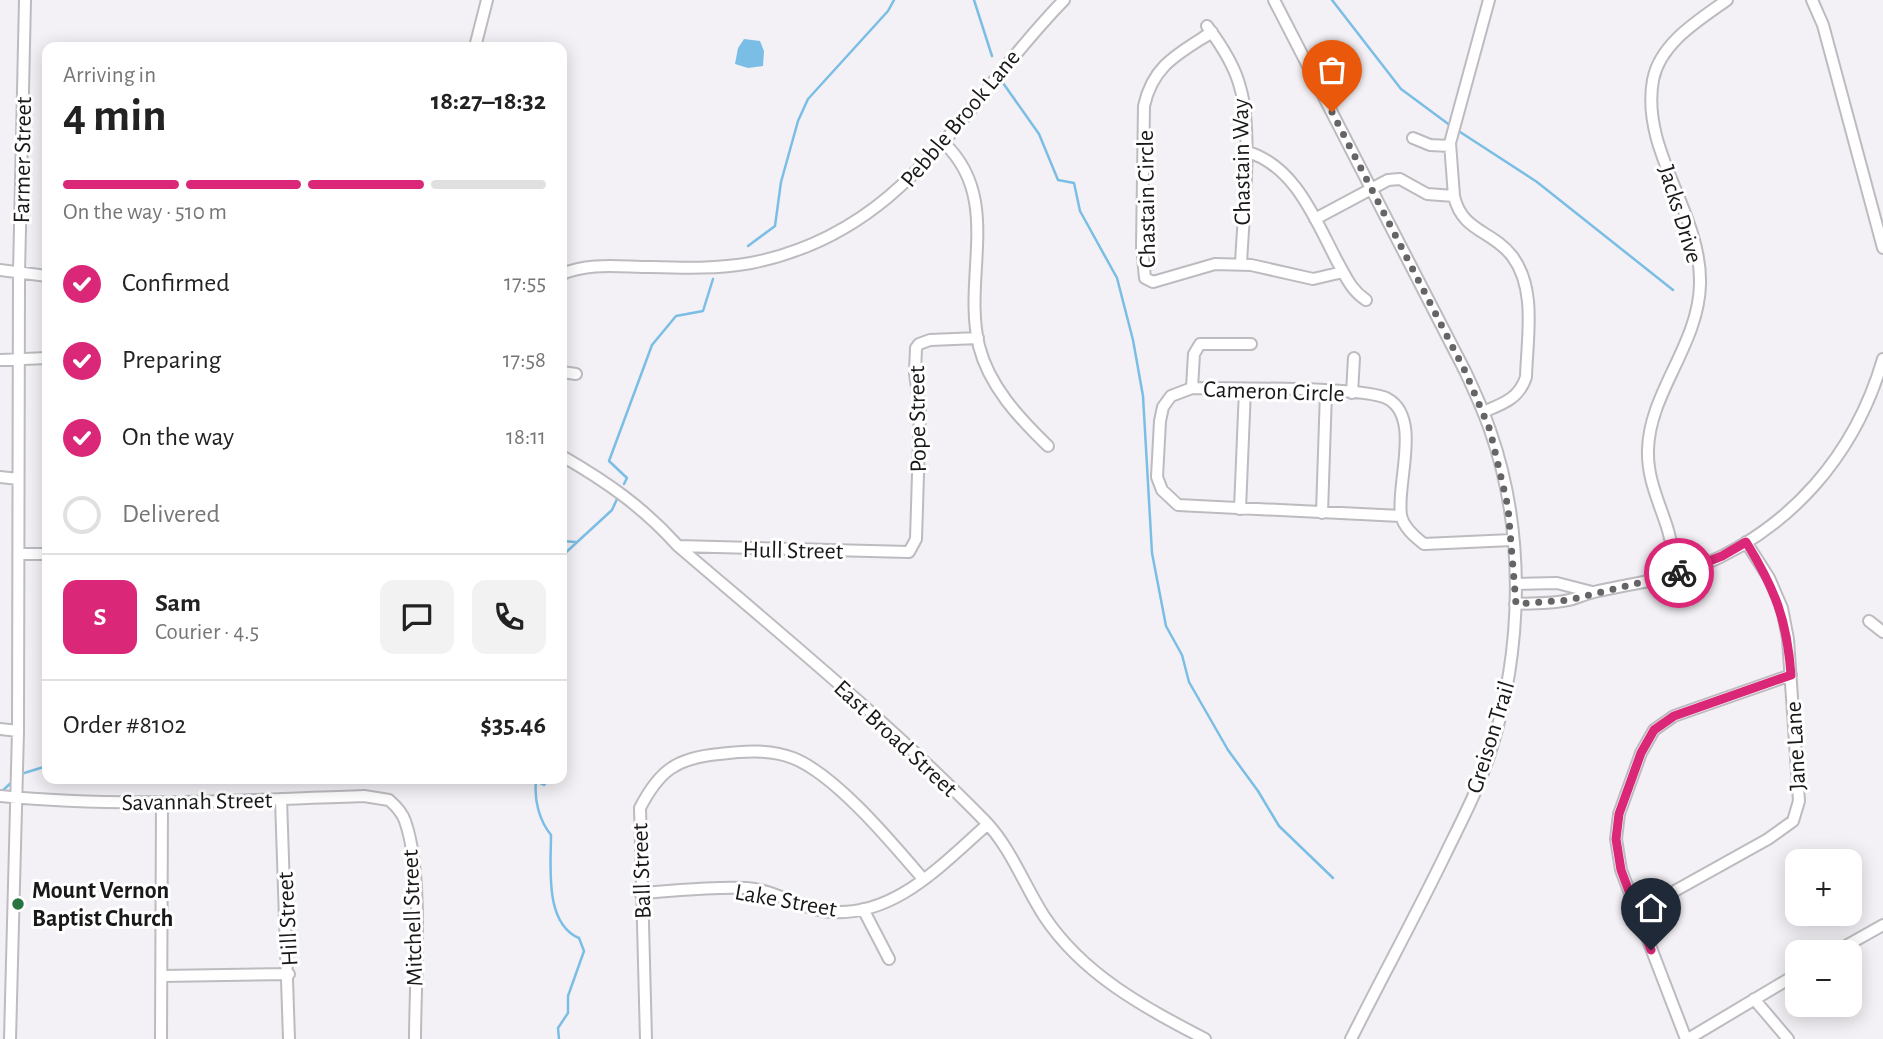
<!DOCTYPE html>
<meta charset="utf-8">
<style>
:root{--surface:#fff;--page:#f2f2f2;--text:#222;--muted:#767676;--line:#e0e0e0;--accent:#db2777}
body{margin:0;font-family:"Alegreya Sans",sans-serif;background:var(--page);color:var(--text);height:100vh;display:flex;flex-direction:column;font-size:26px;white-space:nowrap}
*{box-sizing:border-box;margin:0}
p{font-size:23px;color:var(--muted)}
.icon{flex:none;width:38px;height:38px;fill:none;stroke:currentColor;stroke-width:2;stroke-linecap:round;stroke-linejoin:round}
.map{position:relative;flex:1;overflow:hidden}
.sheet{position:absolute;left:42px;top:42px;width:525px;height:742px;display:flex;flex-direction:column;background:var(--surface);border-radius:14px;box-shadow:0 4px 18px #0003}
.sheet>*{flex:none}
.buttons{position:absolute;left:1785px;top:849px;display:grid;gap:14px}
.buttons a{display:grid;place-items:center;width:77px;height:77px;border-radius:14px;background:var(--surface);box-shadow:0 4px 18px #0003;font-size:35px}
.pin{position:absolute;display:grid;place-items:center;width:60px;height:60px;color:#fff;margin:-72px -30px;border-radius:50% 50% 50% 0;rotate:-45deg;box-shadow:0 0 7px #0007}
.pin .icon{rotate:45deg}
.courier{position:absolute;display:grid;place-items:center;width:70px;height:70px;margin:-35px;border:5px solid #db2777;border-radius:50%;background:#fff;color:#222;box-shadow:0 2px 9px #0007}
.summary em{font-style:normal;font-weight:700}
.summary div{display:flex;flex-direction:column-reverse}
.summary{display:flex;align-items:center;justify-content:space-between;height:119px;padding:0 21px}
h1{font-size:46px;font-weight:700;line-height:52px}
.bar{display:grid;grid-template-columns:repeat(4,1fr);gap:10px 7px;align-content:center;height:84px;padding:0 21px}
.bar i{height:9px;border-radius:5px;background:var(--line)}
.bar .on{background:var(--accent)}
.bar p{grid-column:span 4}
.line{display:flex;align-items:center;gap:18px;padding:0 21px;border-top:2px solid var(--line)}
.line div{flex:1}
.round{display:grid;place-items:center;flex:none;width:74px;height:74px;border-radius:14px;background:var(--page)}
ol{padding:0 21px;list-style:none}
li{display:flex;align-items:center;gap:21px;height:77px}
li p{margin-inline-start:auto}
li .icon{padding:7px;border-radius:50%;background:var(--accent);color:#fff;stroke-width:4}
li:last-child{color:var(--muted)}
li i{width:38px;height:38px;border:4px solid var(--line);border-radius:50%}
.map>svg:first-child{display:block}
</style>
<div class="map">
<svg width="1883" height="1039" viewBox="0 0 1883 1039">
<rect width="100%" height="100%" fill="#f3f1f5"/>
<path fill="#7bbee5" d="M 744,39 L 760,41 L 764,51 L 763,66 L 748,68 L 735,64 L 738,48 Z"/>
<g fill="none" stroke-linecap="round" stroke-linejoin="round">
<path stroke="#7bbee5" stroke-width="2.5" d="M 974,0 L 992,56
M 1332,0 L 1401,89 L 1451,126
M 1003,83 L 1039,134 L 1058,180 L 1074,183 L 1080,211 L 1117,278 L 1133,340 L 1143,396 L 1152,553 L 1166,626 L 1182,655 L 1189,682 L 1228,750 L 1258,791 L 1279,826 L 1333,878
M 1457,130 L 1537,182 L 1673,290
M 748,246 L 775,226 L 781,182 L 798,121 L 808,99 L 888,11 L 894,0
M 624,484 L 627,478 L 609,461 L 652,345 L 676,316 L 703,311 L 713,279
M 562,541 L 576,542
M 562,556 L 612,510 L 617,499
M 562,706 L 565,711 L 562,715
M 21,774 L 47,766
M 555,779 L 549,779 L 544,785 L 536,781 C 534,800 539,820 551,835 C 551,866 544,923 579,938 L 584,951 L 568,996 L 568,1013 L 558,1028 L 559,1039
M 0,793 L 13,781"/>
<defs>
<path id="minor" d="M 1274,0 L 1465,371 C 1474,390 1483,410 1490,430 C 1526,532 1523,650 1490,753 C 1479,788 1461,822 1445,855 C 1415,917 1382,977 1351,1039
M 1812,0 L 1823,25 L 1883,248
M 1207,26 C 1219,42 1235,67 1240,87 C 1253,129 1243,218 1241,264
M 1212,32 C 1178,54 1153,65 1144,106 L 1142,247 L 1145,278 L 1153,282 L 1215,264 L 1251,265 L 1313,279 L 1343,272
M 475,47 L 487,0
M 1413,138 L 1430,145 L 1450,146
M 944,143 C 1003,199 962,276 979,346 C 989,386 1019,418 1048,446
M 1245,151 C 1295,165 1315,219 1337,261 C 1346,277 1351,290 1366,300
M 1454,196 C 1462,232 1492,230 1512,256 C 1537,289 1527,338 1526,377 C 1519,399 1502,404 1483,412
M 1315,219 L 1388,180 L 1400,179 L 1427,194 L 1454,196 L 1450,143 L 1489,0
M 0,270 L 47,276
M 562,274 C 590,262 620,267 651,267 C 684,268 718,269 751,263 C 908,232 962,104 1064,0
M 0,360 L 47,358
M 562,372 L 576,374
M 1192,388 L 1194,354 L 1200,344 L 1251,344
M 1352,393 L 1354,358
M 562,456 C 607,482 643,507 678,546 C 782,635 889,723 985,821 C 1011,848 1024,885 1044,916 C 1083,975 1144,1007 1205,1039
M 0,477 L 18,479
M 1240,509 L 1245,389
M 1322,513 L 1326,392
M 1401,516 L 1178,505 L 1162,490 L 1157,477 L 1160,421 L 1163,407 L 1171,396 L 1192,388 C 1226,389 1366,386 1388,399 C 1422,418 1396,484 1401,515 C 1403,527 1415,537 1424,544 L 1512,540
M 678,546 L 909,552 L 916,539 L 920,410 L 915,373 L 916,348 L 919,344 L 930,340 L 978,338
M 19,554 L 47,554
M 1677,574 C 1673,558 1672,542 1667,527 C 1659,502 1647,478 1648,450 C 1649,393 1699,344 1700,284 C 1702,213 1640,151 1653,80 C 1660,43 1699,20 1727,0
M 1516,584 L 1557,583 L 1592,592
M 1515,604 C 1533,603 1552,604 1569,600 C 1577,598 1585,594 1594,592 C 1629,584 1665,580 1698,567 C 1791,529 1855,455 1883,359
M 1869,621 L 1883,632
M 0,729 L 18,731
M 0,796 C 122,808 242,800 364,796 L 389,800 C 396,806 402,812 405,821 C 424,874 415,980 415,1039
M 281,799 L 289,1039
M 640,893 C 675,891 712,886 747,888 C 774,890 797,907 824,911 C 892,921 942,864 988,824
M 863,909 L 889,959
M 1637,912 L 1768,839 L 1793,821 L 1799,801 L 1788,639 L 1782,608 L 1769,578 L 1746,542
M 1835,952 L 1883,925
M 162,976 L 289,974
M 1754,999 L 1788,1039
M 10,1039 L 18,731 L 19,273 L 25,0
M 161,1039 L 162,805
M 646,1039 L 640,808 C 659,771 676,758 719,754 C 743,751 770,749 793,758 C 836,775 893,844 923,879
M 1686,1039 L 1621,870 L 1616,839 L 1619,814 L 1641,753 L 1654,730 L 1674,716 L 1791,675
M 1688,1039 L 1797,974"/>
</defs>
<use href="#minor" stroke="#bdbbbf" stroke-width="14"/>
<use href="#minor" stroke="#fff" stroke-width="10"/>
</g>
<g fill="none" stroke-linecap="round" stroke-linejoin="round">
<path stroke="#656567" stroke-width="7" stroke-dasharray="0 12.6" d="M 1332,112 L 1465,371 L 1490,430 L 1508,507 L 1516,604 L 1569,600 L 1679,573"/>
<path stroke="#db2777" stroke-width="9" d="M 1651,950 L 1621,870 L 1616,839 L 1619,814 L 1641,753 L 1654,730 L 1674,716 L 1791,675 C 1787,620 1775,589 1746,542 L 1722,556 L 1679,573"/>
</g>
<circle fill="#2a7442" stroke="#fff" stroke-width="2.5" cx="18" cy="904" r="7"/>
<g text-anchor="middle" stroke-width="6" stroke-linejoin="round" paint-order="stroke">
<g font-size="24" fill="#19191a" stroke="#fff">
<text transform="translate(960 118) rotate(-50)" y="8">Pebble Brook Lane</text>
<text transform="translate(22 160) rotate(-89)" y="8">Farmer Street</text>
<text transform="translate(1241 162) rotate(-91)" y="8">Chastain Way</text>
<text transform="translate(1146 199) rotate(-91)" y="8">Chastain Circle</text>
<text transform="translate(1681 214) rotate(73)" y="8">Jacks Drive</text>
<text transform="translate(1274 391) rotate(2)" y="8">Cameron Circle</text>
<text transform="translate(917 419) rotate(-91)" y="8">Pope Street</text>
<text transform="translate(793 550) rotate(1)" y="8">Hull Street</text>
<text transform="translate(1490 737) rotate(-73)" y="8">Greison Trail</text>
<text transform="translate(896 738) rotate(43)" y="8">East Broad Street</text>
<text transform="translate(1795 746) rotate(-93)" y="8">Jane Lane</text>
<text transform="translate(197 801) rotate(-1)" y="8">Savannah Street</text>
<text transform="translate(641 871) rotate(-92)" y="8">Ball Street</text>
<text transform="translate(786 900) rotate(10)" y="8">Lake Street</text>
<text transform="translate(412 918) rotate(-92)" y="8">Mitchell Street</text>
<text transform="translate(287 919) rotate(-93)" y="8">Hill Street</text>
</g>
<g font-size="24" font-weight="bold" fill="#19191a" stroke="#fff" text-anchor="start">
<text x="32" y="898">Mount Vernon<tspan x="32" dy="28">Baptist Church</tspan></text>
</g>
</g>
</svg>
<div class="buttons">
<a>+</a>
<a>−</a>
</div>
<div class="pin" style="left:1332px;top:112px;background:#ea580c"><svg class="icon" aria-label="bag" viewBox="0 0 24 24"><path d="M5 8h14l-1 12H6zM9 8a3 3 0 0 1 6 0"/></svg></div>
<div class="pin" style="left:1651px;top:950px;background:#1f2937"><svg class="icon" aria-label="home" viewBox="0 0 24 24"><path d="M3 11l9-7 9 7M6 9v11h12V9"/></svg></div>
<div class="courier" style="left:1679px;top:573px"><svg class="icon" aria-label="bike" viewBox="0 0 24 24"><circle cx="6" cy="16" r="4"/><circle cx="18" cy="16" r="4"/><path d="M6 16l4-8h5l3 8M10 8l3 8H6M13 5h3"/></svg></div>
<section class="sheet">
<div class="summary"><div><h1>4 min</h1><p>Arriving in</p></div><em>18:27–18:32</em></div>
<div class="bar"><i class="on"></i><i class="on"></i><i class="on"></i><i></i><p>On the way · 510 m</p></div>
<ol>
<li><svg class="icon" aria-label="check" viewBox="0 0 24 24"><path d="M5 12l5 5 9-10"/></svg>Confirmed<p>17:55</p></li>
<li><svg class="icon" aria-label="check" viewBox="0 0 24 24"><path d="M5 12l5 5 9-10"/></svg>Preparing<p>17:58</p></li>
<li><svg class="icon" aria-label="check" viewBox="0 0 24 24"><path d="M5 12l5 5 9-10"/></svg>On the way<p>18:11</p></li>
<li><i></i>Delivered</li>
</ol>
<div class="line" style="height:126px"><b class="round" style="background:var(--accent);color:#fff">S</b><div><b>Sam</b><p>Courier · 4.5</p></div><a class="round"><svg class="icon" aria-label="chat" viewBox="0 0 24 24"><path d="M4 5h16v11H9l-5 4z"/></svg></a><a class="round"><svg class="icon" aria-label="phone" viewBox="0 0 24 24"><path d="M5 4h4l2 5-3 2q2 4 5 5l2-3 5 2v4C11 20 4 13 5 4z"/></svg></a></div>
<div class="line" style="height:91px"><div>Order #8102</div><b>$35.46</b></div>
</section>
</div>
